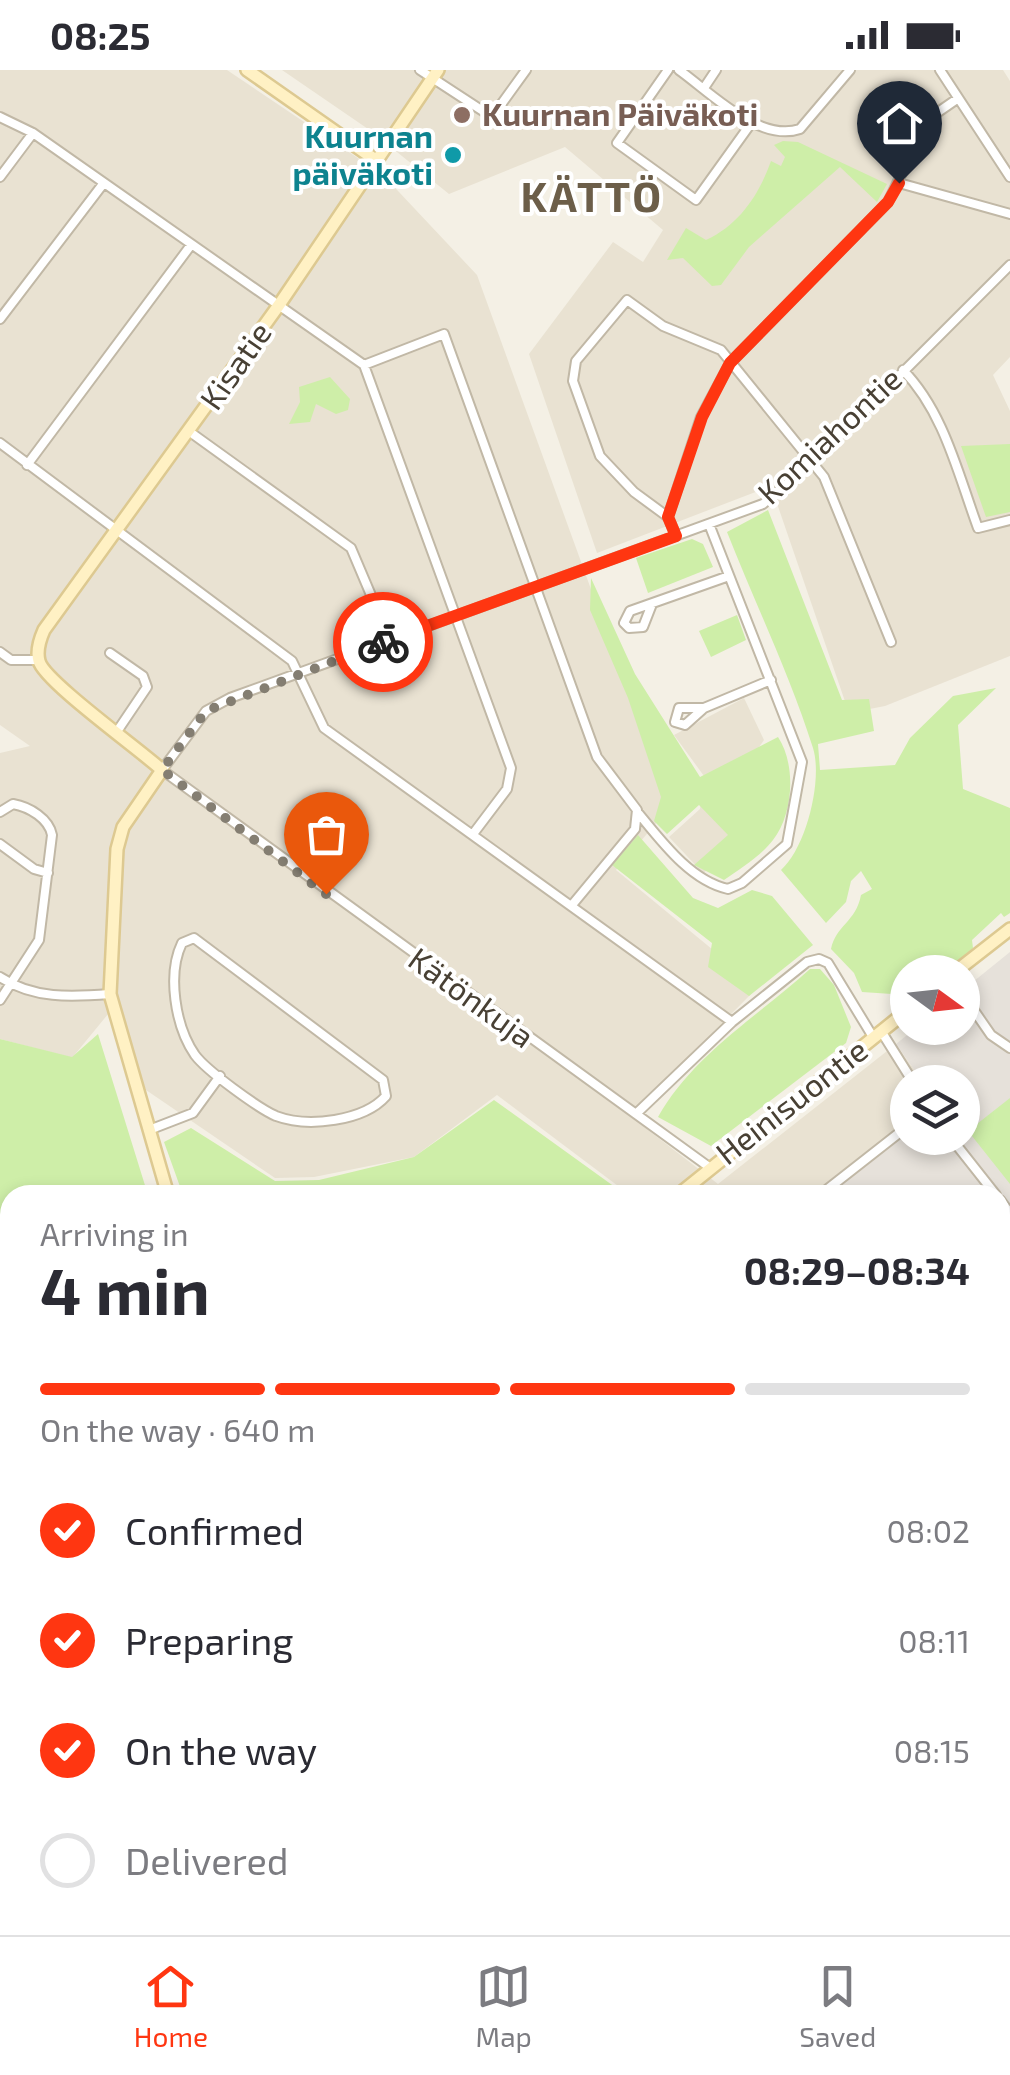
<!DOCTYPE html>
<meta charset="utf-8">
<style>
:root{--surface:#fff;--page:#f7f7f7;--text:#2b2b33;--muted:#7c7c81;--line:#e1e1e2;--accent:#ff3611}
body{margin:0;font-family:"Exo 2",sans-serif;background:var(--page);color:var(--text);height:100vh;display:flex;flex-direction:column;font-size:38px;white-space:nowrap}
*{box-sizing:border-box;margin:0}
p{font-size:32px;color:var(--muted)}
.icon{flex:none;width:55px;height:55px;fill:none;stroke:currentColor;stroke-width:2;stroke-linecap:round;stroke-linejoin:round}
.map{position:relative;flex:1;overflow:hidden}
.panel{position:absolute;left:0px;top:1115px;width:1010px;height:750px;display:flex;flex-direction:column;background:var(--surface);border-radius:30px 30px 0 0;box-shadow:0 5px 15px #0003}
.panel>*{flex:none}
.needle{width:65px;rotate:105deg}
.tools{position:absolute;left:890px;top:885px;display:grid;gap:20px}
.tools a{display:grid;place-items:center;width:90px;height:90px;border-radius:50%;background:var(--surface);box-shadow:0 5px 15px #0003;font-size:50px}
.pin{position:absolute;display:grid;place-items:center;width:85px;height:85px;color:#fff;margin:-102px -42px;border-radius:50% 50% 50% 0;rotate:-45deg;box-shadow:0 0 10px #0007}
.pin .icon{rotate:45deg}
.courier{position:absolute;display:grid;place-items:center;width:100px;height:100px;margin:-50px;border:8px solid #ff3611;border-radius:50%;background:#fff;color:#222;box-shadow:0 2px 12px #0007}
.overview em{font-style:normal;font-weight:700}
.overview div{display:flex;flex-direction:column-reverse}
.overview{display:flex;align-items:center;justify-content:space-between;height:170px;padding:0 40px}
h1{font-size:65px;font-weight:700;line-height:75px}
.bar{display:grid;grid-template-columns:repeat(4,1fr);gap:15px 10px;align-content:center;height:120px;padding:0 40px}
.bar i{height:12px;border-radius:8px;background:var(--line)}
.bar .on{background:var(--accent)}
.bar p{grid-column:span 4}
ol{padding:0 40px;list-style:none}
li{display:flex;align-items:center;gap:30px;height:110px}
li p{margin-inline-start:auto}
li .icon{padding:10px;border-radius:50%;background:var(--accent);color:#fff;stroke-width:4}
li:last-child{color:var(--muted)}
li i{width:55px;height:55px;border:5px solid var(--line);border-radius:50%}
.status{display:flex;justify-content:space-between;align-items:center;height:70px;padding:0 50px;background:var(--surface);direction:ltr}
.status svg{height:28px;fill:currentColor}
.menu{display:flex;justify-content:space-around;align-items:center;height:140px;border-top:2px solid var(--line);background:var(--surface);font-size:28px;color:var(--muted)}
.menu a{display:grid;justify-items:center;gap:5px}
.menu .on{color:var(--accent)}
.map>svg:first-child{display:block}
</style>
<div class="status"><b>08:25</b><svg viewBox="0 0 49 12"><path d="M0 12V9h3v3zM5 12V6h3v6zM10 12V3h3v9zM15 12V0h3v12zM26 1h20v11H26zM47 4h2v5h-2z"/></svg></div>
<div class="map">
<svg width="1010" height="1865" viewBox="0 0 1010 1865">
<rect width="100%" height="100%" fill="#f4f0e5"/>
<path fill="#e9e2d2" d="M 0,0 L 227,0 L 383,105 L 477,205 L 670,737 L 616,800 L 758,917 L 630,1046 L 718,1114 L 896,974 L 923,1012 L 908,1012 L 907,1056 L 827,1125 L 630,1125 L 497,1025 L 414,1087 L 314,1107 L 275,1108 L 146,1020 L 113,938 L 72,988 L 0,969 L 0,683 L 30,676 L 0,655 Z
M 282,0 L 1003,0 L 1010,11 L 1010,287 L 993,305 L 1010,341 L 1010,586 L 885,636 L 849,643 L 771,416 L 597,483 L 529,284 L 613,172 L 643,192 L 663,160 L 565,77 L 449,124 L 371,61 Z
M 744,628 L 764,670 L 743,700 L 732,765 L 713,796 L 703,803 L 669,767 L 700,739 L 704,706 L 674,665 Z
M 10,1174 L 10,1404 L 0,1409 L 0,1182 Z"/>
<path fill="#e6e1da" d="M 1010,882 L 1010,1247 L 1000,1255 L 1000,1125 L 827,1125 L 907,1056 L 908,1068 L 962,1068 L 962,1012 L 923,1012 L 896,974 L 916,958 L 962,958 L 963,920 Z"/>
<path fill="#ceeea8" d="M 783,71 L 798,72 L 887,114 L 877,132 L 840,97 L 749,177 L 721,215 L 712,216 L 683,188 L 667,190 L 686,158 L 706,170 C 741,154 760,122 771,91 L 781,96 L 785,87 L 774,75 Z
M 330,307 L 350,329 L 348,340 L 336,344 L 316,334 L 310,352 L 289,354 L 300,332 L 299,317 Z
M 1010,374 L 1010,442 L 986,447 L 961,376 Z
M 768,440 L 842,630 L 869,629 L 874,661 L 818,674 L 820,700 L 895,695 L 910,668 L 953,626 L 996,618 L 958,655 L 963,719 L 1010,738 L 1010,843 L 1004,847 L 1001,843 L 972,870 L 973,878 C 952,898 935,902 908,902 L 907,909 L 892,924 L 862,922 L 854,903 L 831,879 C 836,855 856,852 861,825 L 872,819 L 861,801 L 851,811 L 846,832 L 826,853 L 781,800 C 806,778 823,710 813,678 C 790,605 755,533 727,462 Z
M 692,469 L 703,474 L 713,497 L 648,523 L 636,488 Z
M 591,508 L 635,604 L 700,707 L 778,667 C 796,694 794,743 773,770 C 761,786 740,799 724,810 L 694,795 L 728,765 L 699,735 L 667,764 L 654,751 L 661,727 L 628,628 L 590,540 Z
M 737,545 L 746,570 L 711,587 L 699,561 Z
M 638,765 L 693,828 L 718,838 L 752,820 L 772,826 L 813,875 L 749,926 L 708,897 L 712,873 L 612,795 Z
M 810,899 L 820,899 L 834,915 L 851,957 L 846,973 L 711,1076 L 658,1047 C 693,985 758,946 810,899 Z
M 98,964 L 148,1125 L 101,1125 L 92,1119 L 88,1125 L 10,1125 L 10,1174 L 0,1182 L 0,969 L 72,987 Z
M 1010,1028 L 1010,1114 L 968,1061 Z
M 494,1030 L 626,1125 L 183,1125 L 164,1072 L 191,1058 L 275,1111 L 319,1110 L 414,1087 Z
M 10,1447 L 10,1765 L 0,1761 L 0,1718 L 4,1718 L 0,1450 Z
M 1010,1499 L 1010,1865 L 790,1865 L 792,1855 L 1000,1855 L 1000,1502 Z
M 0,1765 L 10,1791 L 10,1855 L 79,1855 L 100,1865 L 0,1865 Z
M 188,1855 L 413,1855 L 363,1865 L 217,1865 Z
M 477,1855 L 679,1855 L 670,1865 L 558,1865 C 537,1857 507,1865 484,1865 Z"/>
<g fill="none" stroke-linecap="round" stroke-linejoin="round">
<path stroke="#9ad1f8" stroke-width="2.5" d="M 1000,1390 L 1010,1397
M 0,1579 L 10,1578"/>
<defs>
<path id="street" d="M 420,0 L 492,47 L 526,0
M 668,0 L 617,73 L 696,130 L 752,52
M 679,0 C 710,22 759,73 800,59 L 850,0
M 940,0 L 1010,107
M 704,18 L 716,0
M 0,47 L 33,63 L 364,295 L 511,698 L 507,719 L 473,764
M 0,107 L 33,63
M 899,113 L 1010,144
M 0,249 L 103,114
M 364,295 L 444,264 L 597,687 L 637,740 L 635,759 L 572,835
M 903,300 C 944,342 958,404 978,458 L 1010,450
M 190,362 L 351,478 L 390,570
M 0,373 L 292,591 L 324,658 L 732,952
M 27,395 L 191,175
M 668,447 L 634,422 L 600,386 L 573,311 L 576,291 L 627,230 L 663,256 L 721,280 L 824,407 L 891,572
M 676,466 L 668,447 L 701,347 L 730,293 L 888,132 L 928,49 L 957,29
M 652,534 L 643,557 L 629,558 L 624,553 L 630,541 L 729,506
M 0,582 L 11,590 L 39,590
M 110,583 L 143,606 L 147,617 L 118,660
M 704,638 L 685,655 L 675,652 L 679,638 L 704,638 L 771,610
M 0,742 L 13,734 C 30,737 49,749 52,765 L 39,870 L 0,930
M 639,744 C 662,772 691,811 728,819 L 742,813 L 787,774 L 802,692 L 709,454
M 0,774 L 34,799 L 48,803
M 194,868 L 383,1010 L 386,1026 C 364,1051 308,1058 276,1046 C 258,1038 207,1001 195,985 C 175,956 167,904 182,873 Z
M 0,907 C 33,929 71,927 110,924
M 962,923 L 991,965 L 1010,978
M 881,961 L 913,1012
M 638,1042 L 732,952 L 807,892 L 819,889 L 828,893 L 873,967
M 149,1060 L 193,1043 L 220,1006
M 951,1068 L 996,1125
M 709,1097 L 162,700 L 206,641 L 230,628 L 763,434 L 813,392 L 1010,195
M 820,1125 L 908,1056
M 1000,1130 L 1010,1143
M 0,1247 L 10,1240
M 0,1351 L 10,1347
M 1000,1496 L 1010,1492
M 715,1865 L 721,1855
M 782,1865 L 785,1855"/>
<path id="secondary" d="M 247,0 L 377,91
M 955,902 L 1010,859
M 168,1125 L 110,924 L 117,779 L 123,757 L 162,700 C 139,679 44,611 39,591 C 36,580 40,569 44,560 L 279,235 L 438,0
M 678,1125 L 908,940
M 0,1438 L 10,1434"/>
</defs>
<use href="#street" stroke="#c1b8a6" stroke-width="12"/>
<use href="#secondary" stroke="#ddc991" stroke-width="16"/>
<use href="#street" stroke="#fff" stroke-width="8"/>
<use href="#secondary" stroke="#fff1c4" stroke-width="11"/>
</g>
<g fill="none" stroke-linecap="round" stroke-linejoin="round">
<path stroke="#847e72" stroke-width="10" stroke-dasharray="0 18" d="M 326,824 L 162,700 L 206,641 L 383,572"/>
<path stroke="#ff3611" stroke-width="12" d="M 383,572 L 676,466 L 668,447 L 702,347 L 730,293 L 888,132 L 899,113"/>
</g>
<circle fill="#8d6e63" stroke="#fff" stroke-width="4" cx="462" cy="45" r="10"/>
<circle fill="#0f9aa8" stroke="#fff" stroke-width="4" cx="453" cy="85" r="10"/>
<g text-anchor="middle" stroke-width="8" stroke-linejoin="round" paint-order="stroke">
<g font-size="32" font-weight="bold" fill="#785e54" stroke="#fff" text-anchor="start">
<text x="482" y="56">Kuurnan Päiväkoti</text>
</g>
<g font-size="32" font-weight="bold" fill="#0d838f" stroke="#fff" text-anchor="end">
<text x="433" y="78">Kuurnan<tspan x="433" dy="37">päiväkoti</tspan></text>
</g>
<g font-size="32" fill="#484034" stroke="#fff">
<text transform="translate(236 296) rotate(-55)" y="11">Kisatie</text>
<text transform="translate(830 366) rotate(-43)" y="11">Komiahontie</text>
<text transform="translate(471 928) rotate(36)" y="11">Kätönkuja</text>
<text transform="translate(792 1032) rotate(-38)" y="11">Heinisuontie</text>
</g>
<g font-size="42" font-weight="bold" letter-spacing="2.5" fill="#6c5e49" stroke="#fff">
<text x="592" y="142">KÄTTÖ</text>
</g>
</g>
</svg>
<div class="tools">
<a><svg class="needle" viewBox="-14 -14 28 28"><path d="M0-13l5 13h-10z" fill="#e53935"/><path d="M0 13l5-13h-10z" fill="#7c7c81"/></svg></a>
<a><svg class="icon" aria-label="layers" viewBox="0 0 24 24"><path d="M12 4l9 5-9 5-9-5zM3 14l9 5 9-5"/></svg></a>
</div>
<div class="pin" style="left:326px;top:824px;background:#ea580c"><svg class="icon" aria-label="bag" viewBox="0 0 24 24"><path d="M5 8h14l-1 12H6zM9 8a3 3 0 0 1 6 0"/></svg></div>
<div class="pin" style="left:899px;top:113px;background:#1f2937"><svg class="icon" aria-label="home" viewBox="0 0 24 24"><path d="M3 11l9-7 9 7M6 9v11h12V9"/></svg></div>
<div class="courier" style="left:383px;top:572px"><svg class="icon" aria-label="bike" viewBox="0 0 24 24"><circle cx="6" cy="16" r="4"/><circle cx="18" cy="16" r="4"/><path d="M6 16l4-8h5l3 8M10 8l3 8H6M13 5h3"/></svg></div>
<section class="panel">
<div class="overview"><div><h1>4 min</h1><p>Arriving in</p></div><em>08:29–08:34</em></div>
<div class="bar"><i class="on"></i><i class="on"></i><i class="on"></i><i></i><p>On the way · 640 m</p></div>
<ol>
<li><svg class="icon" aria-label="check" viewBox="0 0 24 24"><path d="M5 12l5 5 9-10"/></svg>Confirmed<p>08:02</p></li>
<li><svg class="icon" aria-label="check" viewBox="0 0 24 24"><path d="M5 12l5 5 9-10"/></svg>Preparing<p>08:11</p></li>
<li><svg class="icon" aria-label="check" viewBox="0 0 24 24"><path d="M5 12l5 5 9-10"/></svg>On the way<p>08:15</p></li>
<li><i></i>Delivered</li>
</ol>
</section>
</div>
<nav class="menu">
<a class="on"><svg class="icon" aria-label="home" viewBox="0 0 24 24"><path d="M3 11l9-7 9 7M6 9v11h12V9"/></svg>Home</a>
<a><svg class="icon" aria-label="map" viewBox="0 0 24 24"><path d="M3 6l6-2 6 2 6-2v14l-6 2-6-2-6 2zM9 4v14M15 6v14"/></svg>Map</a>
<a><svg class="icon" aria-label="saved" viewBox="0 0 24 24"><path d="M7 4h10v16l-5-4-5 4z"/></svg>Saved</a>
</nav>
